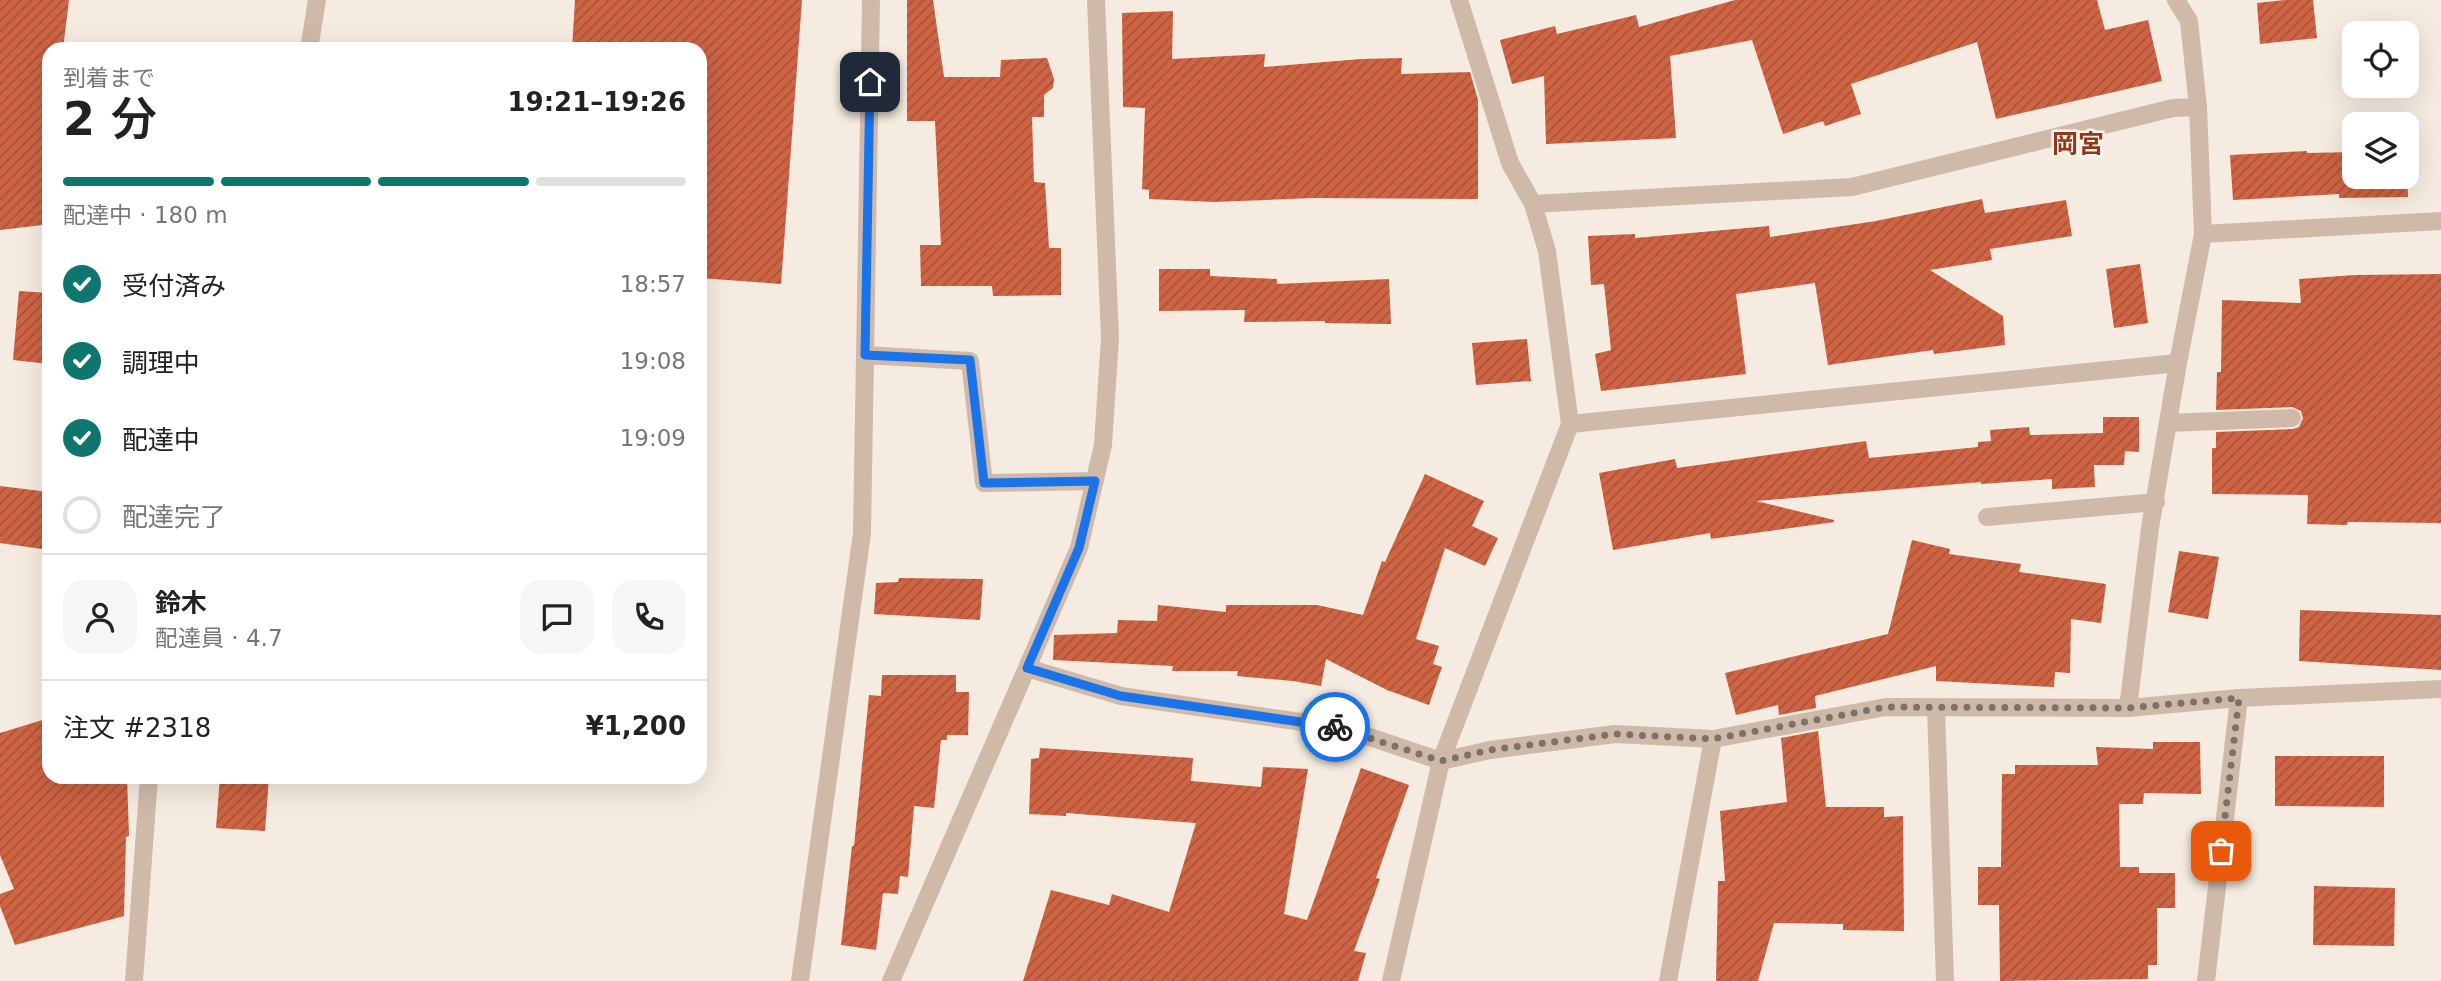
<!DOCTYPE html>
<html lang="ja">
<meta charset="utf-8">
<style>
:root{--surface:#fff;--page:#f6f6f6;--text:#222;--muted:#767676;--line:#e0e0e0;--accent:#0f766e}
body{margin:0;font-family:"DejaVu Sans","Noto Sans JP",sans-serif;background:var(--page);color:var(--text);height:100vh;display:flex;flex-direction:column;font-size:26px;white-space:nowrap}
*{box-sizing:border-box;margin:0}
p{font-size:23px;color:var(--muted)}
.icon{flex:none;width:38px;height:38px;fill:none;stroke:currentColor;stroke-width:2;stroke-linecap:round;stroke-linejoin:round}
.map{position:relative;flex:1;overflow:hidden}
.drawer{position:absolute;left:42px;top:42px;width:665px;height:742px;display:flex;flex-direction:column;background:var(--surface);border-radius:21px;box-shadow:0 7px 28px #0002}
.drawer>*{flex:none}
.fabs{position:absolute;left:2342px;top:21px;display:grid;gap:14px}
.fabs a{display:grid;place-items:center;width:77px;height:77px;border-radius:14px;background:var(--surface);box-shadow:0 7px 28px #0002;font-size:35px}
.pin{position:absolute;display:grid;place-items:center;width:60px;height:60px;color:#fff;margin:-30px;border-radius:14px;box-shadow:0 4px 10px #0006}
.courier{position:absolute;display:grid;place-items:center;width:70px;height:70px;margin:-35px;border:5px solid #1a73e8;border-radius:50%;background:#fff;color:#222;box-shadow:0 2px 9px #0007}
.headline em{font-style:normal;font-weight:600}
.headline div{display:flex;flex-direction:column-reverse}
.headline{display:flex;align-items:center;justify-content:space-between;height:119px;padding:0 21px}
h1{font-size:46px;font-weight:600;line-height:52px}
.bar{display:grid;grid-template-columns:repeat(4,1fr);gap:10px 7px;align-content:center;height:84px;padding:0 21px}
.bar i{height:9px;border-radius:5px;background:var(--line)}
.bar .on{background:var(--accent)}
.bar p{grid-column:span 4}
.line{display:flex;align-items:center;gap:18px;padding:0 21px;border-top:2px solid var(--line)}
.line div{flex:1}
.round{display:grid;place-items:center;flex:none;width:74px;height:74px;border-radius:21px;background:var(--page)}
ol{padding:0 21px;list-style:none}
li{display:flex;align-items:center;gap:21px;height:77px}
li p{margin-inline-start:auto}
li .icon{padding:7px;border-radius:50%;background:var(--accent);color:#fff;stroke-width:4}
li:last-child{color:var(--muted)}
li i{width:38px;height:38px;border:4px solid var(--line);border-radius:50%}
.map>svg:first-child{display:block}
</style>
<div class="map">
<svg width="2441" height="981" viewBox="0 0 2441 981">
<defs>
<pattern id="building-hatch" width="6" height="6" patternUnits="userSpaceOnUse" patternTransform="scale(1.75)"><rect width="6" height="6" fill="#cf6444"/><path d="M-1 1l2-2M0 6l6-6M5 7l2-2" fill="none" stroke="#a95339"/></pattern>
</defs>
<rect width="100%" height="100%" fill="#f5ebe0"/>
<path fill="url(#building-hatch)" d="M 0,0 L 69,0 L 63,49 L 49,49 L 49,169 L 42,225 L 0,230 Z
M 575,0 L 802,0 L 781,284 L 700,278 L 700,49 L 572,49 Z
M 907,0 L 933,0 L 944,77 L 1000,77 L 1001,60 L 1047,58 L 1054,79 L 1053,88 L 1044,95 L 1044,117 L 1032,117 L 1034,182 L 1045,183 L 1049,248 L 1061,248 L 1061,295 L 993,296 L 992,286 L 921,286 L 920,245 L 941,245 L 935,121 L 907,121 Z
M 1735,0 L 2097,0 L 2105,30 L 2148,20 L 2162,81 L 1996,119 L 1977,42 L 1851,84 L 1861,114 L 1825,126 L 1823,121 L 1783,134 L 1752,40 L 1670,56 L 1676,138 L 1546,144 L 1544,76 L 1512,84 L 1500,40 L 1555,26 L 1557,34 L 1636,15 L 1639,27 Z
M 2285,0 L 2313,0 L 2317,38 L 2260,44 L 2257,3 Z
M 1173,11 L 1172,59 L 1265,54 L 1264,67 L 1361,59 L 1402,58 L 1401,74 L 1470,72 L 1478,100 L 1478,199 L 1312,198 L 1214,202 L 1149,199 L 1149,190 L 1142,189 L 1145,108 L 1123,107 L 1122,13 Z
M 2307,151 L 2307,153 L 2354,152 L 2354,177 L 2406,177 L 2407,152 L 2408,197 L 2339,198 L 2339,194 L 2233,200 L 2230,155 Z
M 1982,199 L 1985,213 L 2066,200 L 2072,236 L 1990,249 L 1992,260 L 1930,270 L 2003,316 L 2005,345 L 1934,354 L 1933,350 L 1828,365 L 1815,283 L 1736,294 L 1746,374 L 1601,391 L 1595,354 L 1611,350 L 1604,284 L 1591,285 L 1588,236 L 1635,234 L 1635,238 L 1769,226 L 1770,237 L 1876,221 Z
M 2140,264 L 2148,323 L 2114,328 L 2106,269 Z
M 1159,269 L 1210,269 L 1210,276 L 1277,279 L 1277,284 L 1389,279 L 1391,324 L 1325,323 L 1325,321 L 1244,322 L 1245,310 L 1159,311 Z
M 2441,274 L 2441,523 L 2348,522 L 2347,525 L 2307,524 L 2308,495 L 2212,494 L 2212,448 L 2216,448 L 2216,432 L 2293,429 L 2299,427 L 2303,418 L 2301,411 L 2292,407 L 2216,410 L 2217,372 L 2221,372 L 2222,300 L 2301,303 L 2299,279 L 2355,275 Z
M 19,291 L 49,293 L 49,364 L 13,360 Z
M 1527,339 L 1531,381 L 1476,385 L 1472,343 Z
M 2103,417 L 2139,417 L 2139,452 L 2125,451 L 2124,465 L 2094,465 L 2095,487 L 2052,489 L 2052,479 L 1981,484 L 1981,482 L 1756,501 L 1834,520 L 1834,522 L 1711,539 L 1710,533 L 1613,550 L 1599,473 L 1675,459 L 1677,468 L 1866,441 L 1869,458 L 1978,447 L 1978,442 L 1991,441 L 1990,430 L 2029,427 L 2030,435 L 2103,433 Z
M 1425,474 L 1484,501 L 1472,526 L 1498,538 L 1485,566 L 1445,548 L 1416,639 L 1439,646 L 1433,664 L 1442,667 L 1429,705 L 1387,690 L 1326,659 L 1321,686 L 1293,681 L 1237,676 L 1238,671 L 1172,671 L 1173,666 L 1053,660 L 1054,635 L 1117,633 L 1118,620 L 1157,621 L 1158,605 L 1226,612 L 1226,605 L 1317,605 L 1363,615 L 1382,561 L 1385,562 Z
M 0,486 L 49,492 L 49,550 L 0,543 Z
M 1912,540 L 1950,549 L 1949,554 L 2021,564 L 2019,572 L 2106,584 L 2101,623 L 2071,619 L 2070,673 L 2055,672 L 2054,687 L 1936,681 L 1936,666 L 1815,696 L 1816,708 L 1779,715 L 1778,705 L 1736,715 L 1725,673 L 1888,634 Z
M 2179,551 L 2219,557 L 2208,619 L 2168,612 Z
M 899,578 L 983,579 L 980,620 L 874,614 L 876,583 L 898,582 Z
M 2300,610 L 2441,615 L 2441,670 L 2299,661 Z
M 882,675 L 956,675 L 956,692 L 969,692 L 968,735 L 947,735 L 947,740 L 941,740 L 934,808 L 914,806 L 908,877 L 900,876 L 898,894 L 883,893 L 876,950 L 841,945 L 852,846 L 854,846 L 869,695 L 881,696 Z
M 49,718 L 49,777 L 127,777 L 129,836 L 126,837 L 124,916 L 15,945 L 0,906 L 0,894 L 14,889 L 0,855 L 0,733 Z
M 1818,731 L 1826,807 L 1884,807 L 1884,817 L 1903,816 L 1904,931 L 1843,930 L 1843,924 L 1774,923 L 1758,981 L 1716,981 L 1718,881 L 1725,881 L 1720,811 L 1787,802 L 1781,738 Z
M 2153,742 L 2200,742 L 2201,794 L 2144,793 L 2143,804 L 2119,804 L 2120,867 L 2139,867 L 2139,873 L 2175,873 L 2175,908 L 2157,908 L 2157,965 L 2148,965 L 2148,979 L 2000,981 L 1999,905 L 1978,905 L 1978,867 L 2001,867 L 2002,774 L 2015,774 L 2015,765 L 2098,765 L 2096,747 L 2153,749 Z
M 1040,748 L 1193,758 L 1191,781 L 1261,787 L 1263,767 L 1308,769 L 1284,914 L 1307,920 L 1361,768 L 1409,785 L 1376,878 L 1380,879 L 1354,951 L 1366,953 L 1358,981 L 1023,981 L 1051,890 L 1109,905 L 1112,894 L 1169,912 L 1196,823 L 1066,813 L 1066,816 L 1029,814 L 1031,759 L 1039,758 Z
M 2275,756 L 2384,756 L 2384,807 L 2275,806 Z
M 220,777 L 269,777 L 265,831 L 216,828 Z
M 2314,886 L 2395,888 L 2394,946 L 2313,945 Z"/>
<g fill="none" stroke-linecap="round" stroke-linejoin="round">
<path stroke="#cfbaaa" stroke-width="18" d="M 309,49 L 317,0
M 1533,204 L 1852,187 L 2173,108 L 2198,107
M 2203,234 L 2441,221
M 865,355 L 970,361 L 984,483 L 1095,481
M 2168,423 L 2292,418
M 1570,424 L 2178,363
M 1987,517 L 2156,502
M 1027,668 L 1121,696 L 1343,728 L 1441,761 L 1490,750 L 1615,734 L 1713,739 L 1886,707 L 2128,708 L 2150,528 L 2178,363 L 2203,234 L 2198,107 L 2189,21 L 2176,0
M 1936,708 L 1945,981
M 2128,708 L 2239,698 L 2441,689
M 134,981 L 149,777
M 800,981 L 862,533 L 871,0
M 891,981 L 1079,548 L 1103,445 L 1110,338 L 1096,0
M 1391,981 L 1441,761 L 1570,424 L 1547,251 L 1533,204 L 1510,163 L 1459,0
M 1668,981 L 1713,739
M 2206,981 L 2239,698"/>
</g>
<g fill="none" stroke-linecap="round" stroke-linejoin="round">
<path stroke="#7d716a" stroke-width="7" stroke-dasharray="0 12.6" d="M 1335,727 L 1441,761 L 1490,750 L 1615,734 L 1713,739 L 1886,707 L 2128,708 L 2239,698 L 2221,851"/>
<path stroke="#1a73e8" stroke-width="9" d="M 870,82 L 865,355 L 970,360 L 984,483 L 1095,481 L 1079,548 L 1027,668 L 1121,696 L 1335,727"/>
</g>
<g text-anchor="middle" stroke-width="5" stroke-linejoin="round" paint-order="stroke">
<g font-size="26" font-weight="bold" fill="#92371c" stroke="#fcf5ed">
<text x="2078" y="153">岡宮</text>
</g>
</g>
</svg>
<div class="fabs">
<a><svg class="icon" aria-label="locate" viewBox="0 0 24 24"><circle cx="12" cy="12" r="6"/><path d="M12 2v4M12 18v4M2 12h4M18 12h4"/></svg></a>
<a><svg class="icon" aria-label="layers" viewBox="0 0 24 24"><path d="M12 4l9 5-9 5-9-5zM3 14l9 5 9-5"/></svg></a>
</div>
<div class="pin" style="left:2221px;top:851px;background:#ea580c"><svg class="icon" aria-label="bag" viewBox="0 0 24 24"><path d="M5 8h14l-1 12H6zM9 8a3 3 0 0 1 6 0"/></svg></div>
<div class="pin" style="left:870px;top:82px;background:#1f2937"><svg class="icon" aria-label="home" viewBox="0 0 24 24"><path d="M3 11l9-7 9 7M6 9v11h12V9"/></svg></div>
<div class="courier" style="left:1335px;top:727px"><svg class="icon" aria-label="bike" viewBox="0 0 24 24"><circle cx="6" cy="16" r="4"/><circle cx="18" cy="16" r="4"/><path d="M6 16l4-8h5l3 8M10 8l3 8H6M13 5h3"/></svg></div>
<section class="drawer">
<div class="headline"><div><h1>2 分</h1><p>到着まで</p></div><em>19:21–19:26</em></div>
<div class="bar"><i class="on"></i><i class="on"></i><i class="on"></i><i></i><p>配達中 · 180 m</p></div>
<ol>
<li><svg class="icon" aria-label="check" viewBox="0 0 24 24"><path d="M5 12l5 5 9-10"/></svg>受付済み<p>18:57</p></li>
<li><svg class="icon" aria-label="check" viewBox="0 0 24 24"><path d="M5 12l5 5 9-10"/></svg>調理中<p>19:08</p></li>
<li><svg class="icon" aria-label="check" viewBox="0 0 24 24"><path d="M5 12l5 5 9-10"/></svg>配達中<p>19:09</p></li>
<li><i></i>配達完了</li>
</ol>
<div class="line" style="height:126px"><a class="round"><svg class="icon" aria-label="person" viewBox="0 0 24 24"><circle cx="12" cy="8" r="4"/><path d="M4 21q1-7 8-7t8 7"/></svg></a><div><b>鈴木</b><p>配達員 · 4.7</p></div><a class="round"><svg class="icon" aria-label="chat" viewBox="0 0 24 24"><path d="M4 5h16v11H9l-5 4z"/></svg></a><a class="round"><svg class="icon" aria-label="phone" viewBox="0 0 24 24"><path d="M5 4h4l2 5-3 2q2 4 5 5l2-3 5 2v4C11 20 4 13 5 4z"/></svg></a></div>
<div class="line" style="height:91px"><div>注文 #2318</div><b>¥1,200</b></div>
</section>
</div>
